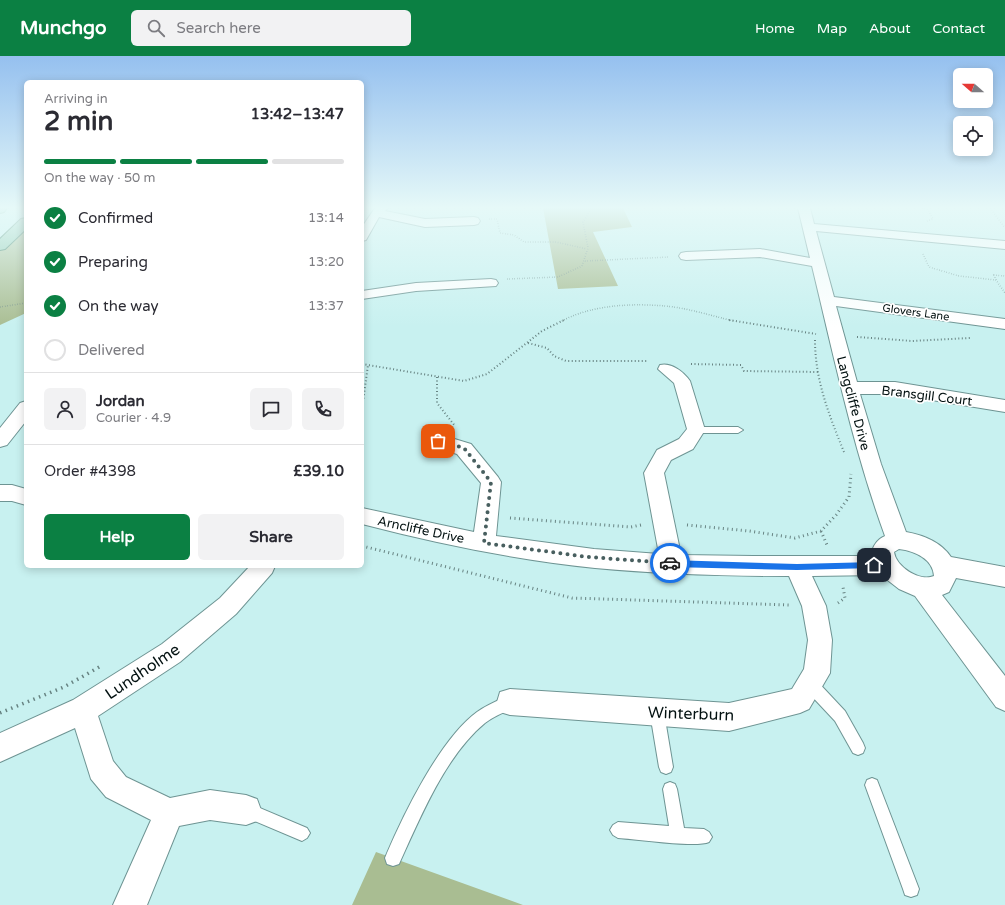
<!DOCTYPE html>
<meta charset="utf-8">
<style>
:root{--surface:#fff;--page:#f2f2f3;--text:#2b2b33;--muted:#7c7c81;--line:#e1e1e2;--accent:#0b8043}
body{margin:0;font-family:"Varela Round",sans-serif;background:var(--page);color:var(--text);height:100vh;display:flex;flex-direction:column;font-size:15px;white-space:nowrap}
*{box-sizing:border-box;margin:0}
p{font-size:13px;color:var(--muted)}
.icon{flex:none;width:22px;height:22px;fill:none;stroke:currentColor;stroke-width:2;stroke-linecap:round;stroke-linejoin:round}
.map{position:relative;flex:1;overflow:hidden}
.details{position:absolute;left:24px;top:24px;width:340px;height:488px;display:flex;flex-direction:column;background:var(--surface);border-radius:6px;box-shadow:0 2px 10px #0003}
.details>*{flex:none}
.needle{width:26px;rotate:290deg}
.tools{position:absolute;left:953px;top:12px;display:grid;gap:8px}
.tools a{display:grid;place-items:center;width:40px;height:40px;border-radius:6px;background:var(--surface);box-shadow:0 2px 10px #0003;font-size:20px}
.pin{position:absolute;display:grid;place-items:center;width:34px;height:34px;color:#fff;margin:-17px;border-radius:8px;box-shadow:0 2px 6px #0006}
.courier{position:absolute;display:grid;place-items:center;width:40px;height:40px;margin:-20px;border:3px solid #1a73e8;border-radius:50%;background:#fff;color:#222;box-shadow:0 1px 5px #0007}
.overview em{font-style:normal;font-weight:700}
.overview div{display:flex;flex-direction:column-reverse}
.overview{display:flex;align-items:center;justify-content:space-between;height:68px;padding:0 20px}
h1{font-size:26px;font-weight:700;line-height:30px}
.bar{display:grid;grid-template-columns:repeat(4,1fr);gap:6px 4px;align-content:center;height:48px;padding:0 20px}
.bar i{height:5px;border-radius:3px;background:var(--line)}
.bar .current{background:var(--accent)}
.bar p{grid-column:span 4}
.line{display:flex;align-items:center;gap:10px;padding:0 20px;border-top:1px solid var(--line)}
.line div{flex:1}
.round{display:grid;place-items:center;flex:none;width:42px;height:42px;border-radius:6px;background:var(--page)}
ol{padding:0 20px;list-style:none}
li{display:flex;align-items:center;gap:12px;height:44px}
li p{margin-inline-start:auto}
li .icon{padding:4px;border-radius:50%;background:var(--accent);color:#fff;stroke-width:4}
li:last-child{color:var(--muted)}
li i{width:22px;height:22px;border:2px solid var(--line);border-radius:50%}
.cta{display:flex;gap:8px;margin-top:auto;padding:8px 20px}
.cta a{flex:1;height:46px;border-radius:6px;background:var(--accent);color:#fff;font-size:16px;font-weight:700;line-height:46px;text-align:center}
.cta a+a{background:var(--page);color:var(--text)}
header{display:flex;align-items:center;gap:24px;box-sizing:border-box;height:56px;padding:0 20px;background:var(--accent);color:#fff}
header strong{font-size:19px}
nav{display:flex;gap:22px;margin-inline-start:auto;font-size:14px}
.search{width:280px;height:36px;background:var(--page);display:flex;align-items:center;gap:10px;box-sizing:border-box;padding:0 14px;border-radius:6px;color:var(--muted);font-size:15px}
.map>svg:first-child{display:block}
</style>
<header>
<strong>Munchgo</strong>
<div class="search"><svg class="icon" aria-label="search" viewBox="0 0 24 24"><circle cx="10" cy="10" r="6"/><path d="M15 15l6 6"/></svg>Search here</div>
<nav><a>Home</a><a>Map</a><a>About</a><a>Contact</a></nav>
</header>
<div class="map">
<svg width="1005" height="849" viewBox="0 0 1005 849">
<rect width="100%" height="100%" fill="#c8f1f0"/>
<path fill="#a9bd92" d="M 543,152 L 623,152 L 632,171 L 593,176 L 618,230 L 558,233 Z
M 26,166 L 26,257 L 0,269 L 0,190 Z
M 376,796 L 523,849 L 352,849 Z"/>
<g fill="none" stroke-linecap="round" stroke-linejoin="round">
<defs>
<path id="service" d="M 696,371 L 738,371 L 743,374 L 738,377 L 696,377 L 691,374 Z
M 810,621 L 815,623 L 845,655 L 863,687 L 865,692 L 863,697 L 858,699 L 853,697 L 835,665 L 805,633 L 803,628 L 805,623 Z
M 510,639 L 515,641 L 517,646 L 515,651 C 505,656 494,660 485,667 C 445,700 420,762 399,808 L 393,810 L 387,808 L 385,802 C 403,759 440,683 477,656 C 487,649 499,644 510,639 Z
M 657,650 L 662,652 L 664,657 L 673,711 L 671,716 L 666,718 L 661,716 L 659,711 L 650,657 L 652,652 Z
M 872,722 L 877,724 L 919,833 L 917,839 L 911,841 L 905,839 L 903,833 L 865,729 L 867,724 Z
M 670,726 L 675,728 L 677,733 L 684,772 L 704,773 L 709,776 L 712,781 L 709,786 C 696,792 636,783 618,782 L 613,779 L 610,774 L 613,769 L 618,766 L 669,770 L 663,733 L 665,728 Z
M 248,747 L 307,772 L 310,777 L 307,782 L 302,785 L 243,760 L 240,755 L 243,750 Z"/>
<path id="minor" d="M 375,152 L 388,152 L 385,155 L 425,163 L 474,161 L 478,162 L 480,165 L 478,168 L 474,169 L 425,171 L 379,161 L 366,184 L 362,185 L 362,171 Z
M 798,152 L 810,152 L 814,168 L 1005,185 L 1005,193 L 816,175 L 834,241 L 1005,263 L 1005,273 L 836,250 L 857,326 L 895,326 L 1005,344 L 1005,356 L 895,338 L 860,338 L 881,408 L 906,476 C 923,479 941,486 951,501 L 1005,511 L 1005,531 L 956,522 L 949,536 L 942,539 L 1005,620 L 1005,655 L 996,651 L 915,540 L 899,533 L 881,519 L 812,520 L 826,550 L 832,584 L 830,617 L 809,653 L 800,657 L 729,675 L 510,659 L 500,656 L 497,646 L 500,636 L 510,633 L 729,647 L 792,633 L 804,613 L 808,584 L 802,550 L 789,520 C 724,520 660,518 595,512 C 516,504 439,488 362,468 L 362,452 L 474,476 L 481,427 L 457,398 L 431,390 L 429,385 L 431,380 L 438,378 L 471,388 L 498,421 L 501,426 L 496,480 L 594,493 L 659,498 L 644,417 L 657,394 L 679,383 L 687,373 L 674,327 L 658,313 L 660,309 C 671,306 684,316 690,325 L 705,374 L 693,393 L 671,404 L 664,417 L 681,499 L 753,500 L 872,500 C 871,491 878,483 885,480 C 853,392 834,301 812,210 L 760,201 L 686,204 L 681,203 L 679,200 L 681,197 L 686,196 L 760,193 L 810,202 ZM 899,493 C 915,495 933,503 934,520 C 920,526 896,511 894,496 Z
M 491,223 L 496,224 L 498,227 L 496,230 L 416,235 L 362,243 L 362,235 L 416,227 Z
M 26,345 L 26,365 L 7,389 L 0,391 L 0,372 L 20,347 Z
M 0,429 L 12,429 L 26,433 L 26,449 L 12,445 L 0,445 Z
M 250,510 L 275,510 L 272,517 L 236,558 L 180,606 L 98,660 L 113,705 L 126,721 L 170,742 L 210,734 L 246,739 L 257,743 L 261,754 L 257,765 L 246,769 L 210,764 L 179,770 L 147,849 L 113,849 L 151,764 L 106,741 L 91,723 L 75,672 L 0,706 L 0,677 L 73,644 L 162,588 L 220,542 Z"/>
<path id="primary" d="M 0,152 L 7,152 L 4,156 L 0,157 Z
M 26,162 L 26,173 L 5,193 L 0,194 L 0,183 L 21,163 Z"/>
</defs>
<use href="#service" stroke="#6e9493" stroke-width="2"/>
<use href="#minor" stroke="#6e9493" stroke-width="2"/>
<use href="#primary" stroke="#2a6f52" stroke-width="2"/>
<path stroke="#678382" stroke-width="1.5" stroke-dasharray="0.5 2" stroke-linecap="butt" d="M 922,152 L 928,154 L 933,163 L 927,165
M 990,152 L 1005,172
M 489,163 L 497,163 L 500,177 L 514,179 L 524,186 L 556,186 L 587,193
M 923,198 L 929,211 L 959,220 L 996,224 L 1005,237
M 585,205 L 669,201
M 507,223 L 558,221 L 582,210 L 588,192 L 583,166 L 592,152
M 996,224 L 994,219 L 1005,220
M 0,251 L 26,247
M 562,265 C 591,249 632,247 665,250 C 688,252 712,260 734,265"/>
<path stroke="#678382" stroke-width="2" stroke-dasharray="1 2.5" stroke-linecap="butt" d="M 729,264 L 816,278
M 857,281 L 912,285 L 970,282
M 815,284 C 815,324 829,359 844,396
M 528,287 L 547,292 L 554,300 L 566,305 L 648,305
M 362,308 L 464,325 L 487,318 L 542,275 L 564,264
M 691,308 L 741,309 L 744,315 L 818,316
M 437,321 L 437,347 L 455,370
M 362,353 L 368,309"/>
<path stroke="#678382" stroke-width="3" stroke-dasharray="1 3.5" stroke-linecap="butt" d="M 510,462 L 631,471 L 641,469
M 687,469 L 749,475 L 795,482 L 821,475 L 836,459 L 849,441 L 851,418
M 821,475 L 827,489
M 362,490 L 572,542 L 789,549
M 838,547 L 845,542 L 843,531"/>
<path stroke="#678382" stroke-width="3.5" stroke-dasharray="1.5 4.5" stroke-linecap="butt" d="M 0,657 L 64,631 L 101,610"/>
<use href="#service" fill="#fff" fill-rule="evenodd"/>
<use href="#minor" fill="#fff" fill-rule="evenodd"/>
<use href="#primary" fill="#8cc7ac" fill-rule="evenodd"/>
</g>
<linearGradient id="sky" x2="0" y2="1"><stop stop-color="#95c0ef"/><stop offset="0.56" stop-color="#e6f9f8"/><stop offset="1" stop-color="#e6f9f8" stop-opacity="0"/></linearGradient>
<rect width="1005" height="271" fill="url(#sky)"/>
<path fill="#1a73e8" d="M 670,504 L 797,508 L 874,506 L 878,509 L 874,512 L 797,514 L 670,511 L 666,507 Z"/>
<g fill="none" stroke-linecap="round" stroke-linejoin="round">
<path stroke="#485f5f" stroke-width="4" stroke-dasharray="0 7.2" d="M 438,385 L 464,392 L 491,426 L 484,487 L 588,501 L 670,507"/>
</g>
<g text-anchor="middle" stroke-width="3.5" stroke-linejoin="round" paint-order="stroke">
<g font-size="11" fill="#031111" stroke="#fff">
<text transform="translate(916 256) rotate(8)" y="4">Glovers Lane</text>
</g>
<g font-size="13" fill="#031111" stroke="#fff">
<text transform="translate(927 339) rotate(7)" y="5">Bransgill Court</text>
<text transform="translate(854 347) rotate(75)" y="5">Langcliffe Drive</text>
<text transform="translate(421 473) rotate(12)" y="5">Arncliffe Drive</text>
</g>
<g font-size="16" fill="#031111" stroke="#fff">
<text transform="translate(142 615) rotate(-34)" y="6">Lundholme</text>
<text transform="translate(691 657) rotate(2)" y="6">Winterburn</text>
</g>
</g>
</svg>
<div class="tools">
<a><svg class="needle" viewBox="-14 -14 28 28"><path d="M0-13l5 13h-10z" fill="#e53935"/><path d="M0 13l5-13h-10z" fill="#7c7c81"/></svg></a>
<a><svg class="icon" aria-label="locate" viewBox="0 0 24 24"><circle cx="12" cy="12" r="6"/><path d="M12 2v4M12 18v4M2 12h4M18 12h4"/></svg></a>
</div>
<div class="pin" style="left:438px;top:385px;background:#ea580c"><svg class="icon" aria-label="bag" viewBox="0 0 24 24"><path d="M5 8h14l-1 12H6zM9 8a3 3 0 0 1 6 0"/></svg></div>
<div class="pin" style="left:874px;top:509px;background:#1f2937"><svg class="icon" aria-label="home" viewBox="0 0 24 24"><path d="M3 11l9-7 9 7M6 9v11h12V9"/></svg></div>
<div class="courier" style="left:670px;top:507px"><svg class="icon" aria-label="car" viewBox="0 0 24 24"><path d="M5 17H2v-5l4-1 3-4h7l3 4 3 1v5h-3M9 17h6M6 11h13"/><circle cx="7" cy="17" r="2"/><circle cx="17" cy="17" r="2"/></svg></div>
<section class="details">
<div class="overview"><div><h1>2 min</h1><p>Arriving in</p></div><em>13:42–13:47</em></div>
<div class="bar"><i class="current"></i><i class="current"></i><i class="current"></i><i></i><p>On the way · 50 m</p></div>
<ol>
<li><svg class="icon" aria-label="check" viewBox="0 0 24 24"><path d="M5 12l5 5 9-10"/></svg>Confirmed<p>13:14</p></li>
<li><svg class="icon" aria-label="check" viewBox="0 0 24 24"><path d="M5 12l5 5 9-10"/></svg>Preparing<p>13:20</p></li>
<li><svg class="icon" aria-label="check" viewBox="0 0 24 24"><path d="M5 12l5 5 9-10"/></svg>On the way<p>13:37</p></li>
<li><i></i>Delivered</li>
</ol>
<div class="line" style="height:72px"><a class="round"><svg class="icon" aria-label="person" viewBox="0 0 24 24"><circle cx="12" cy="8" r="4"/><path d="M4 21q1-7 8-7t8 7"/></svg></a><div><b>Jordan</b><p>Courier · 4.9</p></div><a class="round"><svg class="icon" aria-label="chat" viewBox="0 0 24 24"><path d="M4 5h16v11H9l-5 4z"/></svg></a><a class="round"><svg class="icon" aria-label="phone" viewBox="0 0 24 24"><path d="M5 4h4l2 5-3 2q2 4 5 5l2-3 5 2v4C11 20 4 13 5 4z"/></svg></a></div>
<div class="line" style="height:52px"><div>Order #4398</div><b>£39.10</b></div>
<div class="cta"><a>Help</a><a>Share</a></div>
</section>
</div>
